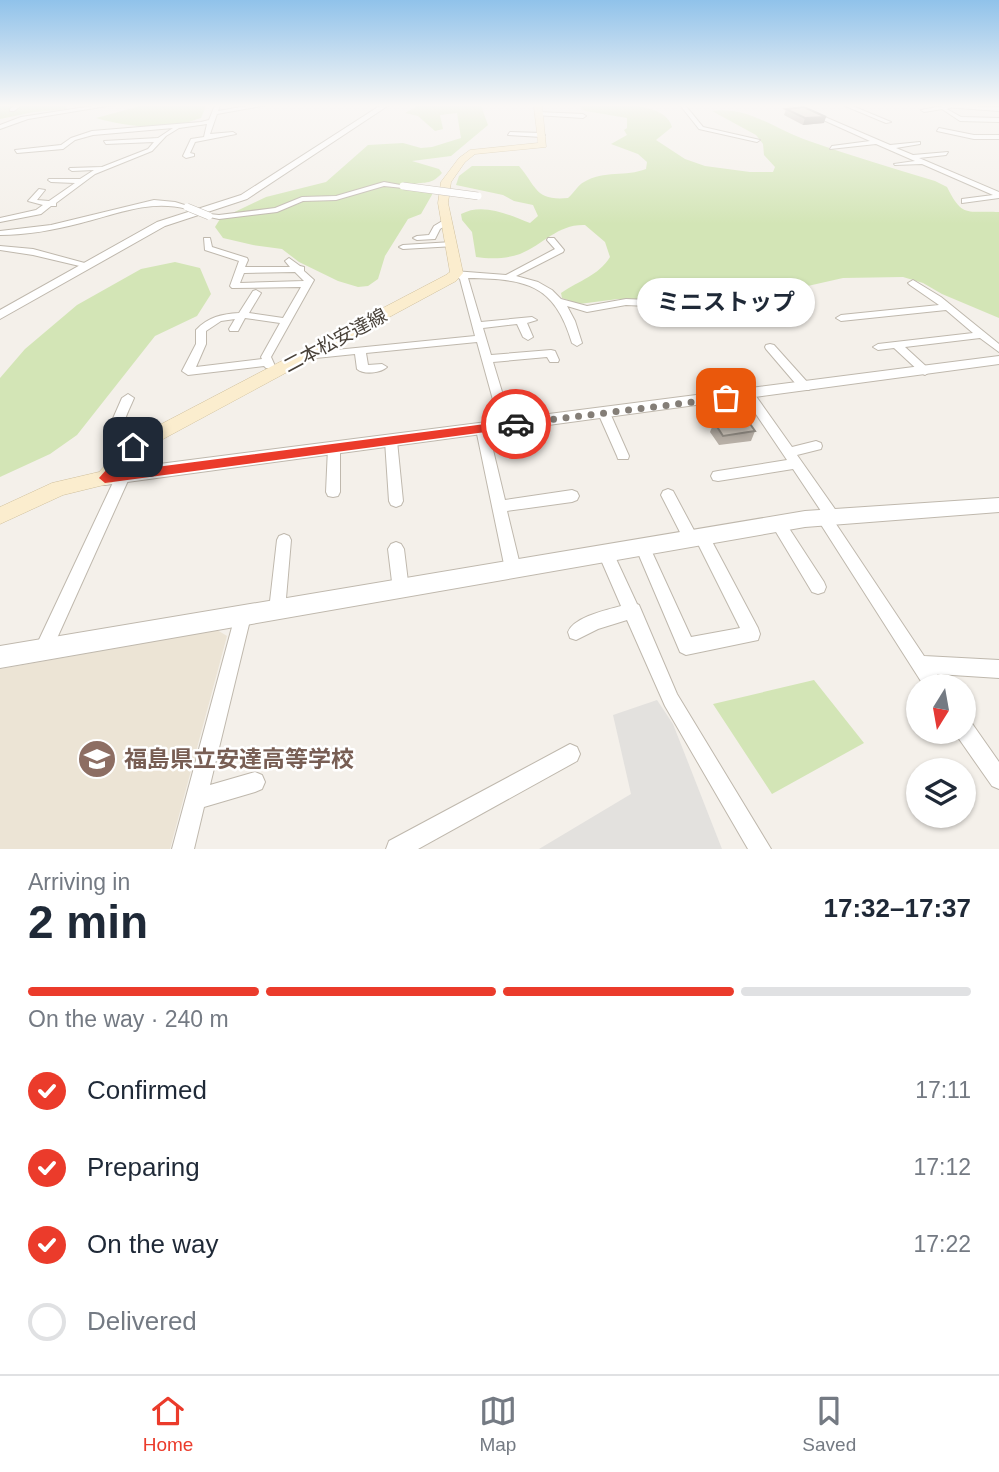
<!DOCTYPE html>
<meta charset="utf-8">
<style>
:root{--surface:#fff;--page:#f6f6f7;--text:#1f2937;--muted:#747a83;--line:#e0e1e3;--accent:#eb3b2b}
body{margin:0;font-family:Arial,"Noto Sans JP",sans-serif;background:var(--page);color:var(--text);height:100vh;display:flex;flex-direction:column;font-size:26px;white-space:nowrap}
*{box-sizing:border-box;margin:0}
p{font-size:23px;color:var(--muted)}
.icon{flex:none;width:38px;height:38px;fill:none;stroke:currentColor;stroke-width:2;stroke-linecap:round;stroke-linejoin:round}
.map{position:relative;height:849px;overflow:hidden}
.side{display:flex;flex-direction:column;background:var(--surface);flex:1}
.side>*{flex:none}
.needle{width:46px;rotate:191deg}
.fabs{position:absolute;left:906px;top:674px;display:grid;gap:14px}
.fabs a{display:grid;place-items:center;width:70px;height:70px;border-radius:50%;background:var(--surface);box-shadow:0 2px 5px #0004;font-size:35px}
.pin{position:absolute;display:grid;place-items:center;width:60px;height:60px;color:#fff;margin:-30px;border-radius:14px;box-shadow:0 4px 10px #0006}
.courier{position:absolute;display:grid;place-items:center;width:70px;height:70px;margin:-35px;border:5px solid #eb3b2b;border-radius:50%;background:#fff;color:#222;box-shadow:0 2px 9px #0007}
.bubble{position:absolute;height:49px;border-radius:24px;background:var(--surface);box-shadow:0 2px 5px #0004;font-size:23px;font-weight:700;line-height:49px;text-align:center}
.head em{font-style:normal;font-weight:700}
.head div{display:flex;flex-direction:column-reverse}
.head{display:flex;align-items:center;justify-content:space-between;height:119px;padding:0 28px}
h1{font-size:46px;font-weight:700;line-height:52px}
.bar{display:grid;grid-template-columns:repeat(4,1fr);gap:10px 7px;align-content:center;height:84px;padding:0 28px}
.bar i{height:9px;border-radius:5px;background:var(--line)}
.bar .on{background:var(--accent)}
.bar p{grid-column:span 4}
ol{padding:0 28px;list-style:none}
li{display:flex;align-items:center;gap:21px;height:77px}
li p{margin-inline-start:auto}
li .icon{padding:7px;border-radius:50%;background:var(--accent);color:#fff;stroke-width:4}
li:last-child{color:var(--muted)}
li i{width:38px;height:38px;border:4px solid var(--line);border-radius:50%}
.dock{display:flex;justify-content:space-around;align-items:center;height:98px;border-top:2px solid var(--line);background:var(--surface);font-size:19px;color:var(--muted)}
.dock a{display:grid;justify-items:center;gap:4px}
.dock .on{color:var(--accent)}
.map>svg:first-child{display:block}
</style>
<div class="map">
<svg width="999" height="849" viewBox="0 0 999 849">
<rect width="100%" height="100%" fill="#f4f0ea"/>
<path fill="#ece4d5" d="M 217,630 L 227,636 L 170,849 L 0,849 L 0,669 Z"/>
<path fill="#d3e5b6" d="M 0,105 L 65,105 L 67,109 L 34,112 L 0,119 Z
M 144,105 L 206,106 L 201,118 C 166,131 131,128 96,118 Z
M 420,105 L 481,106 L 488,125 L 451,156 L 412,161 L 439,169 L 442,173 C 429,188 421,179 408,187 L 433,193 L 421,214 L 408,219 L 385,256 L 378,279 L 368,286 L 358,287 L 338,281 L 299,262 L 282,249 L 253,245 L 223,238 L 215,227 L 220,219 L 266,197 L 326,182 L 368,145 L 403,143 L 421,148 L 432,147 L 461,138 L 457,113 L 440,115 L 443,129 L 435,131 L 418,116 L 405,113 Z
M 580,105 C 604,105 665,99 672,127 L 656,140 L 685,159 L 705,166 L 750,172 L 773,172 L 775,167 L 764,155 L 763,144 L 756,135 L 712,111 C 749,106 776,130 809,141 C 851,156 893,168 935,181 L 947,187 C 963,219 967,210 999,212 L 999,318 L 942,294 L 923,283 L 903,277 L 843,278 L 768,295 L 654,301 L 618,299 L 579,304 L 562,298 L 561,293 C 580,280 598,276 610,257 L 605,242 L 585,225 C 558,224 544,244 520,254 C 506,259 490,259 476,257 L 472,232 L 462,220 L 461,214 C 483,202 509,215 530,223 L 538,216 L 533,205 L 514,201 L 503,195 L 456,185 L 459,176 L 472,166 L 519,166 C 537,187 535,201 568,198 C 574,193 578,185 584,182 C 604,170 626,177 646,169 L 647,162 L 638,154 L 611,144 L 627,135 L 624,130 L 627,128 L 627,118 L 586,111 L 581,109 Z
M 175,262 L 200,268 L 211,294 L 197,316 L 155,336 L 77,435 L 50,454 L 0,477 L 0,378 L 25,349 L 77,305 L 141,269 Z
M 814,680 L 864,743 L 772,794 L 713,704 Z"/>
<path fill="#e3e1de" d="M 657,700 L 673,724 L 722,849 L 539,849 L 631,794 L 613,715 Z"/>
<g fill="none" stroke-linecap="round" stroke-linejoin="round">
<defs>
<path id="minor" d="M 16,105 L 22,105 L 14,111 L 10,111 L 10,109 Z
M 99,105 L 113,105 L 28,119 L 0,129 L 0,125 L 21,117 Z
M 215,105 L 220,105 L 218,111 L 253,105 L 267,105 L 217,114 L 210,134 L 233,132 L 236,134 L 195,142 L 190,153 L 194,154 L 194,156 L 186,158 L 183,156 L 191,139 L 204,137 L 207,124 L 179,128 L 166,136 L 152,151 L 95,174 L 56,203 L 56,206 L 51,206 L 41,214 L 0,222 L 0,218 L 36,210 L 43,205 L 28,201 L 39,189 L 45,190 L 37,200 L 49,201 L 75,183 L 51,182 L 48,180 L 49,179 L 80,179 L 94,170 L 72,171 L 69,169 L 70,168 L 102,167 L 148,149 L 154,142 L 106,144 L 104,141 L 158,138 L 173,128 L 93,135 L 75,140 L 63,149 L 17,153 L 15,150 L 61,145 L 71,138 L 92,131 L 201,122 L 209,120 Z
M 680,105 L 685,105 L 703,127 L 760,140 L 757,142 L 699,129 Z
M 790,105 L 797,105 L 890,145 L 920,142 L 920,144 L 896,148 L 913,155 L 948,152 L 946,155 L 919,158 L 999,192 L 999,198 L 962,203 L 962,199 L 993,195 L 922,164 L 895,165 L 894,164 L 915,161 L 876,144 L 830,149 L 832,146 L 870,141 Z
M 843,105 L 850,105 L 891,122 L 886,123 Z
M 948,105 L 951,107 L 947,109 L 961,117 L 999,118 L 999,122 L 960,121 L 942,109 L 924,112 L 921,110 Z
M 538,112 L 583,114 L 586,116 L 583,118 L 536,115 Z
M 939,128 L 974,135 L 999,135 L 999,139 L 974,139 L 937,131 Z
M 510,132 L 542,133 L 545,135 L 542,137 L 508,135 Z
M 384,182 L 406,186 L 403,188 L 384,186 L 336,200 L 303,201 L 277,212 L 219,219 L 205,216 L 209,214 L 219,215 L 275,208 L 302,197 L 336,196 Z
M 154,200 L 175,202 L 191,207 L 187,209 C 150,199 117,214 81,223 C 54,230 28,235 0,235 L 0,231 L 51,225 Z
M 444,220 L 451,222 L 440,229 L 435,239 L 417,240 L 413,238 L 417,236 L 429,235 L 434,226 Z
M 204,238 L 210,238 L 212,247 L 247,258 L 248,260 L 245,267 L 290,267 L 285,261 L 289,258 L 300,266 L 304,267 L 304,271 L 314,280 L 271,357 L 275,366 L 274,368 L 266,368 L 264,366 L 188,375 L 182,371 L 196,344 L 196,330 C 208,317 222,314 239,313 L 253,291 L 256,290 L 261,293 L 249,313 L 283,318 L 301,287 L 232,288 L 230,286 L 239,261 L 205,250 ZM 295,272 L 304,281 L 240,283 L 244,273 ZM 245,318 L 280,323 L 261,357 L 262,359 L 196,367 L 206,344 L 206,331 L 221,321 L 235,319 L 229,329 L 230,331 L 238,331 Z
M 548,238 L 554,238 L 564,250 L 563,252 L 516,276 L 538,282 L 552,290 L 561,299 L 587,306 L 626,299 L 690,302 L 708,298 L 728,285 L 731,284 L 736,287 L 714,302 L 690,308 L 626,305 L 587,312 L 567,306 L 575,321 L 582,343 L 577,346 L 572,343 C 554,283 526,279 468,278 L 481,322 L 532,317 L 537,320 L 527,323 L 533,337 L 528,340 L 523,337 L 517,324 L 483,328 L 491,355 L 551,350 L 555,351 L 559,360 L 558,362 L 550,362 L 547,357 L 493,362 L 512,425 L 506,429 L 500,425 L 477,342 L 366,353 L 368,365 L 382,364 L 387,367 C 381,373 364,375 357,369 L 355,354 L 306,359 L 301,356 L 306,353 L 475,336 L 460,279 L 454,275 L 454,271 L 506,275 L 555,249 L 547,240 Z
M 452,242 L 456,244 L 455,246 L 403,249 L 399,247 L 403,245 Z
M 0,246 L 33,249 L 92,265 L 88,268 L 33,255 L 0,250 Z
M 913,280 L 941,297 L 999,344 L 999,352 L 980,338 L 905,347 L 929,369 L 931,371 L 925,375 L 921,373 L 894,348 L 878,350 L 873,347 L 878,344 L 973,333 L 946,310 L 841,321 L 836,318 L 841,315 L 939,305 L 910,285 L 908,283 Z
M 770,344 L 774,345 L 809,384 L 811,387 L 809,390 L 801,390 L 766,349 L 765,347 L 766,345 Z
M 749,391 L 753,392 L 792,447 L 816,441 L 821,443 L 822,446 L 821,449 L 797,455 L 837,512 L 839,516 L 834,521 L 924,656 L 999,660 L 999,678 L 937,674 L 943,686 L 924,686 L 818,520 L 816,516 L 821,511 L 793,469 L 718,481 L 713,480 L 711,476 L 713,472 L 718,471 L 787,460 L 743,395 Z
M 128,394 L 134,398 C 120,431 121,419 139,447 L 138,450 C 125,452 113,435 111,423 L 122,398 Z
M 604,409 L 610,413 L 629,456 L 628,459 L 618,459 L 617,456 L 598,413 Z
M 482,425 L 488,429 L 505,500 L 572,490 L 577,492 L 579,496 L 577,500 L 572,502 L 507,511 L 521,569 L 518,574 L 513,576 L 508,574 L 505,569 L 476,429 Z
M 391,436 L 395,438 L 397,441 L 403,501 L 401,505 L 396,507 L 391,505 L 389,501 L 385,441 L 387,438 Z
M 334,443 L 339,445 L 340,448 L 340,492 L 338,496 L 333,497 L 328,496 L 326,492 L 328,448 L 329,445 Z
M 124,469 L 129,470 L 131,474 L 49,656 L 43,659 L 37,656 L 34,650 L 37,644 L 117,474 L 119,470 Z
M 668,489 L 673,491 L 696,534 L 702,530 L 707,532 L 758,628 L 760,634 L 758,640 L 686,655 L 680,652 L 635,546 L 637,541 L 642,540 L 647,541 L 691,637 L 740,628 L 696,540 L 690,544 L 685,542 L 661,495 L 663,491 Z
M 778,517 L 783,519 L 824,582 L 826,587 L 824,592 L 818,594 L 812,592 L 773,527 L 771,523 L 773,519 Z
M 284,534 L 289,536 L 291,540 L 285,610 L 283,615 L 277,618 L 271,615 L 269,610 L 277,540 L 279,536 Z
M 396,542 L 401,544 L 404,549 L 409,590 L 407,595 L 401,597 L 395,595 L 393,590 L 388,549 L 391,544 Z
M 606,546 L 611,548 L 637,604 L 639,605 L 677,694 L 771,849 L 748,849 L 665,706 L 627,620 L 598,629 L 576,640 L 570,638 L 568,632 C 574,617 606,610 621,606 L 598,553 L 601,548 Z
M 243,608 L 249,610 L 251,616 L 210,785 L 255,772 L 262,775 L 265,782 L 262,789 L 255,792 L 204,807 L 194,849 L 172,849 L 235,616 L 237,610 Z
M 964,720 L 971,722 L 999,762 L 999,789 L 992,786 L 957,736 L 956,732 L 964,732 Z
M 570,744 L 577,747 L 580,754 L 577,761 L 418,849 L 386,849 L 389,841 Z"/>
<path id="tertiary" d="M 381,105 L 389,105 L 247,199 L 165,226 L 0,319 L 0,310 L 157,222 L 241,195 Z
M 942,105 L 999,107 L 999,111 L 945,107 Z
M 999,356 L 999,364 L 105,485 L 99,483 L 96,478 L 99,473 L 105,471 Z
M 999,498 L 999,512 L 805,527 L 0,668 L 0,646 L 805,511 Z"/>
<path id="secondary" d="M 534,105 L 542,105 L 546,147 L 475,154 L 465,162 L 451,182 L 448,203 L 463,273 L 456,281 L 139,452 L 112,483 L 63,495 L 0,524 L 0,507 L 52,483 L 99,472 L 127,442 L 446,275 L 450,272 L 438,203 L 441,182 L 459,158 L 470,150 L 538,143 Z"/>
</defs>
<use href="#minor" stroke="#bfb8ad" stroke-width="2"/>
<use href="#tertiary" stroke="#bfb8ad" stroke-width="2"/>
<use href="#secondary" stroke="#d0c09d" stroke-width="1"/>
<use href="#minor" fill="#fff" fill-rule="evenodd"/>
<use href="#tertiary" fill="#fff" fill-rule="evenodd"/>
<use href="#secondary" fill="#fbedce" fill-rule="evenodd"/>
<defs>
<path id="minor-bridge" d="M 403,186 L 478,196
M 187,207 L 209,216"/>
</defs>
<use href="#minor-bridge" stroke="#bfb8ad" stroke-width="8" stroke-linecap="butt"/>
<use href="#minor-bridge" stroke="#fff" stroke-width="7"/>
</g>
<path fill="#b7afa6" d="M 786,109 L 824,123 L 803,125 L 784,115 Z
M 714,422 L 755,431 L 751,441 L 719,445 L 710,432 Z"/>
<path fill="#958f87" d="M 826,117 L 824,123 L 803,125 L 805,118 Z"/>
<path fill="#d5ccc1" stroke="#958f87" stroke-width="2" d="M 804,107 L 826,117 L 805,118 L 786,109 Z
M 746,418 L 755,431 L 723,436 L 714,422 Z"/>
<linearGradient id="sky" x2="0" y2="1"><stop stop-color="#90c2ea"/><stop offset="0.47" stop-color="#faf8f6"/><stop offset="1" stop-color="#faf8f6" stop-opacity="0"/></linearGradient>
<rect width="999" height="224" fill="url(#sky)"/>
<path fill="#eb3b2b" d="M 516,420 L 522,424 L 516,428 L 105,483 L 99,478 L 129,444 L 133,443 L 139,447 L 118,472 Z"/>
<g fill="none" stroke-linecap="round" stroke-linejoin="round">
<path stroke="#847e77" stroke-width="7" stroke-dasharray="0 12.6" d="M 516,424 L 726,398"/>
</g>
<defs>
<symbol id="school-disc" viewBox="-11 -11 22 22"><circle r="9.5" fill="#8d6e63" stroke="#fff"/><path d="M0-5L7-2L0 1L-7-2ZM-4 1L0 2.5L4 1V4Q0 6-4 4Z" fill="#fff"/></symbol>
</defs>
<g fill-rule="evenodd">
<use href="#school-disc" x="75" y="737" width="44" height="44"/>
</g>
<g text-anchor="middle" stroke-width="5" stroke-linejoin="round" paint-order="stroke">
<g font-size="19" fill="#484139" stroke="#fff">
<text transform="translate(335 340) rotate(-28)" y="7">二本松安達線</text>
</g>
<g font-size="23" font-weight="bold" fill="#785e54" stroke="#fff" text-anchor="start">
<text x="124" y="767">福島県立安達高等学校</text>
</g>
</g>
</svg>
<div class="fabs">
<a><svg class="needle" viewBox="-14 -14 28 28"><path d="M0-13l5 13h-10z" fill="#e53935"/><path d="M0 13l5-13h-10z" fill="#747a83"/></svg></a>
<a><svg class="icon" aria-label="layers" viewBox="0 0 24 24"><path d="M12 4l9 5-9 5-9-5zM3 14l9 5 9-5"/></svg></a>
</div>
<div class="pin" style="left:726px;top:398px;background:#ea580c"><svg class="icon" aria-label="bag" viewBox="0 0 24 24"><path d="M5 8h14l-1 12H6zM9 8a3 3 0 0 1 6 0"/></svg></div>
<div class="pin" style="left:133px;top:447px;background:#1f2937"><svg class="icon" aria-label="home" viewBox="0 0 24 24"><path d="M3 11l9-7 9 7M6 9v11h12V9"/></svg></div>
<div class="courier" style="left:516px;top:424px"><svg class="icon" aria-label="car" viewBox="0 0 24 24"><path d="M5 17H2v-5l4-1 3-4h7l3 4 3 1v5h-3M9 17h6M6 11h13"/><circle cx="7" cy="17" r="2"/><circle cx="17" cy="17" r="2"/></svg></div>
<div class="bubble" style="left:637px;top:278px;width:178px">ミニストップ</div>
</div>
<section class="side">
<div class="head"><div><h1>2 min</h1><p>Arriving in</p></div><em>17:32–17:37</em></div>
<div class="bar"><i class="on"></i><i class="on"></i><i class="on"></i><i></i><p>On the way · 240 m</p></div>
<ol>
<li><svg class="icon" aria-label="check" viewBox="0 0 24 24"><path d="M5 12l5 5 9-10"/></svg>Confirmed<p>17:11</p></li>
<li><svg class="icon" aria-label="check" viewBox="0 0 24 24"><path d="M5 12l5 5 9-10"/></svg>Preparing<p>17:12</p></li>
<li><svg class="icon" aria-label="check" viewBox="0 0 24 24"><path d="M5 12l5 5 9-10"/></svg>On the way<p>17:22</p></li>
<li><i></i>Delivered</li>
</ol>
</section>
<nav class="dock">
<a class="on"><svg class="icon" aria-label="home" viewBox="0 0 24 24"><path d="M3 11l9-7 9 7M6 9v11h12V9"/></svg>Home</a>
<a><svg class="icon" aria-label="map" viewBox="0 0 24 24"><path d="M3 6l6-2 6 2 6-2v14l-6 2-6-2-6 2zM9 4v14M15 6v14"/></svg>Map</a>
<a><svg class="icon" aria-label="saved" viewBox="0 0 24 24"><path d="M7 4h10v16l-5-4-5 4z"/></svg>Saved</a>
</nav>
